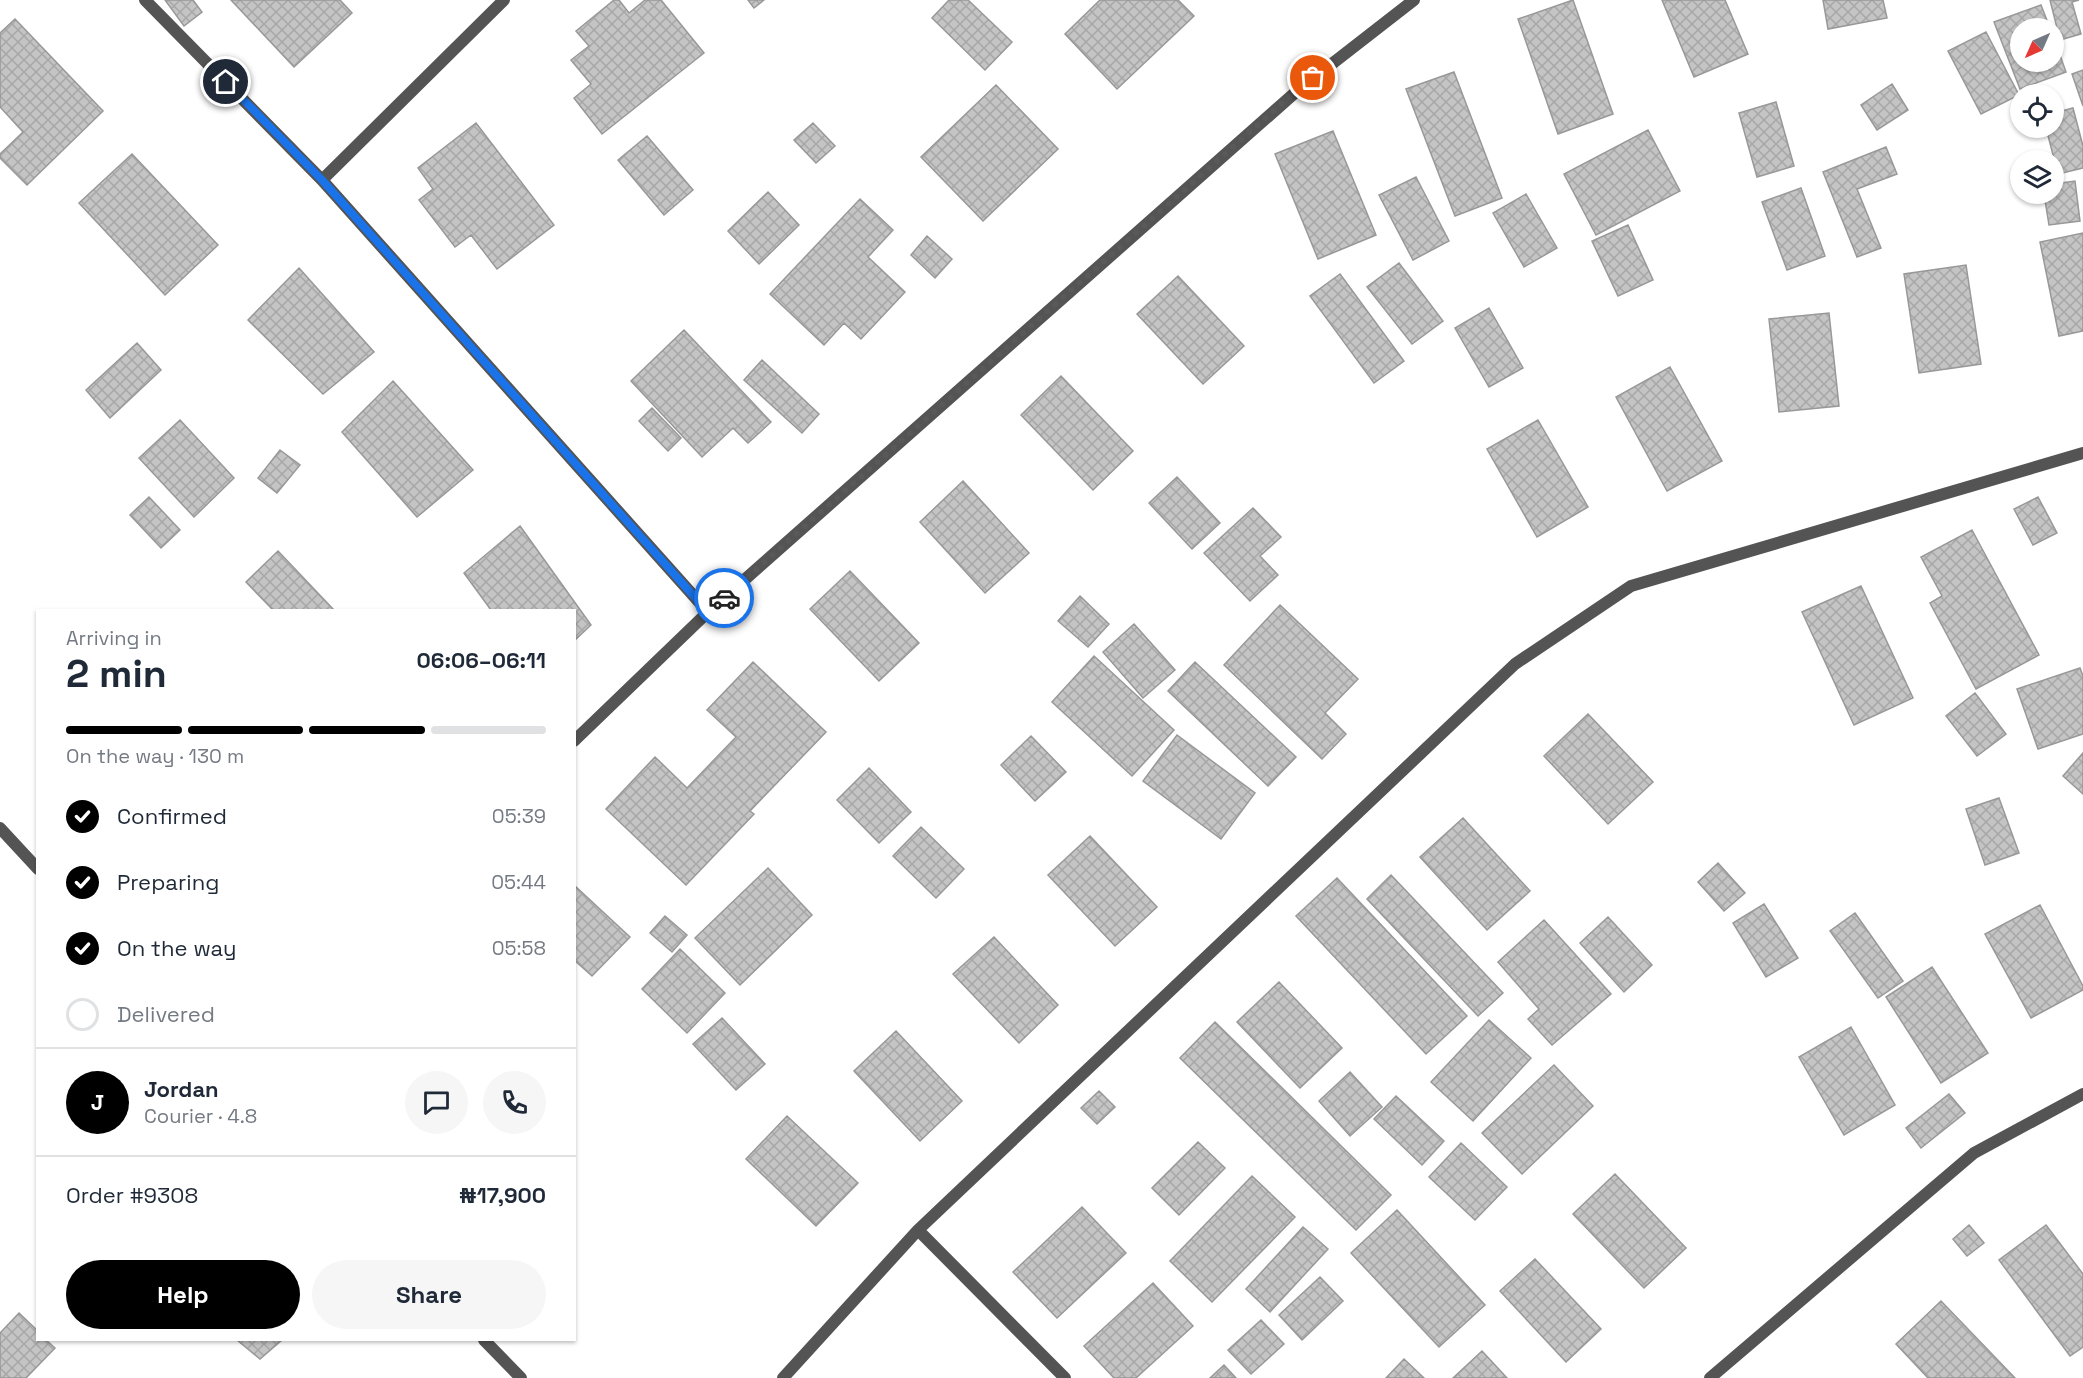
<!DOCTYPE html>
<meta charset="utf-8">
<style>
:root{--surface:#fff;--page:#f6f6f7;--text:#1f2937;--muted:#747a83;--line:#e0e1e3;--accent:#000}
body{margin:0;font-family:"Space Grotesk",sans-serif;background:var(--page);color:var(--text);height:100vh;display:flex;flex-direction:column;font-size:22px;white-space:nowrap}
*{box-sizing:border-box;margin:0}
p{font-size:20px;color:var(--muted)}
.icon{flex:none;width:33px;height:33px;fill:none;stroke:currentColor;stroke-width:2;stroke-linecap:round;stroke-linejoin:round}
.map{position:relative;flex:1;overflow:hidden}
.side{position:absolute;left:36px;top:609px;width:540px;height:732px;display:flex;flex-direction:column;background:var(--surface);border-radius:0px;box-shadow:0 2px 4px #0004}
.side>*{flex:none}
.needle{width:39px;rotate:225deg}
.fabs{position:absolute;left:2010px;top:18px;display:grid;gap:12px}
.fabs a{display:grid;place-items:center;width:54px;height:54px;border-radius:50%;background:var(--surface);box-shadow:0 2px 4px #0004;font-size:30px}
.pin{position:absolute;display:grid;place-items:center;width:51px;height:51px;color:#fff;margin:-26px;border:3px solid #fff;border-radius:50%;box-shadow:0 2px 6px #0007}
.courier{position:absolute;display:grid;place-items:center;width:60px;height:60px;margin:-30px;border:4px solid #1a73e8;border-radius:50%;background:#fff;color:#222;box-shadow:0 2px 8px #0007}
.head em{font-style:normal;font-weight:700}
.head div{display:flex;flex-direction:column-reverse}
.head{display:flex;align-items:center;justify-content:space-between;height:102px;padding:0 30px}
h1{font-size:39px;font-weight:700;line-height:45px}
.bar{display:grid;grid-template-columns:repeat(4,1fr);gap:9px 6px;align-content:center;height:72px;padding:0 30px}
.bar i{height:8px;border-radius:4px;background:var(--line)}
.bar .active{background:var(--accent)}
.bar p{grid-column:span 4}
.line{display:flex;align-items:center;gap:15px;padding:0 30px;border-top:2px solid var(--line)}
.line div{flex:1}
.round{display:grid;place-items:center;flex:none;width:63px;height:63px;border-radius:32px;background:var(--page)}
ol{padding:0 30px;list-style:none}
li{display:flex;align-items:center;gap:18px;height:66px}
li p{margin-inline-start:auto}
li .icon{padding:6px;border-radius:50%;background:var(--accent);color:#fff;stroke-width:4}
li:last-child{color:var(--muted)}
li i{width:33px;height:33px;border:3px solid var(--line);border-radius:50%}
.action{display:flex;gap:12px;margin-top:auto;padding:12px 30px}
.action a{flex:1;height:69px;border-radius:36px;background:var(--accent);color:#fff;font-size:24px;font-weight:700;line-height:69px;text-align:center}
.action a+a{background:var(--page);color:var(--text)}
.map>svg:first-child{display:block}
</style>
<div class="map">
<svg width="2083" height="1378" viewBox="0 0 2083 1378">
<defs>
<pattern id="building-cross-hatch" width="8" height="8" patternUnits="userSpaceOnUse" patternTransform="scale(1.5)"><rect width="8" height="8" fill="#c4c4c4"/><path d="M0 0l8 8M0 8l8-8" fill="none" stroke="#a7a7a7"/></pattern>
</defs>
<rect width="100%" height="100%" fill="#fff"/>
<path fill="url(#building-cross-hatch)" stroke="#989898" stroke-width="1.5" d="M 165,0 L 193,0 L 202,12 L 184,26 Z
M 231,0 L 340,0 L 352,13 L 294,67 Z
M 614,0 L 619,0 L 629,13 L 645,0 L 661,0 L 704,53 L 602,134 L 574,98 L 591,84 L 571,60 L 589,46 L 576,31 Z
M 748,0 L 764,0 L 754,8 Z
M 949,0 L 968,0 L 1012,42 L 985,70 L 932,18 Z
M 1100,0 L 1178,0 L 1194,16 L 1117,89 L 1065,34 Z
M 1573,0 L 1613,114 L 1558,134 L 1518,19 Z
M 1662,0 L 1725,0 L 1748,54 L 1694,77 Z
M 1823,0 L 1883,0 L 1887,18 L 1828,29 Z
M 2050,0 L 2079,0 L 2072,2 L 2081,34 L 2060,40 Z
M 2041,5 L 2050,28 L 2020,28 L 2020,62 L 2054,62 L 2054,38 L 2066,72 L 2020,89 L 1994,22 Z
M 15,19 L 103,111 L 27,185 L 0,158 L 0,154 L 23,132 L 0,107 L 0,33 Z
M 1986,32 L 2019,95 L 1981,114 L 1948,51 Z
M 2083,70 L 2083,106 L 2072,74 Z
M 1454,72 L 1502,198 L 1455,216 L 1406,89 Z
M 1892,84 L 1908,110 L 1877,130 L 1861,105 Z
M 996,85 L 1058,149 L 983,221 L 921,157 Z
M 1776,102 L 1794,166 L 1757,177 L 1739,113 Z
M 2073,108 L 2083,146 L 2083,168 L 2058,174 L 2046,128 L 2054,128 L 2054,113 Z
M 476,123 L 554,225 L 497,269 L 471,235 L 455,247 L 419,200 L 433,189 L 418,168 Z
M 813,123 L 835,146 L 816,163 L 794,140 Z
M 1648,130 L 1680,191 L 1596,235 L 1564,174 Z
M 1333,131 L 1376,235 L 1318,259 L 1275,154 Z
M 647,136 L 693,190 L 664,215 L 618,160 Z
M 1886,147 L 1897,174 L 1857,189 L 1881,248 L 1857,257 L 1823,172 Z
M 132,154 L 218,245 L 165,295 L 79,203 Z
M 1416,177 L 1449,241 L 1413,260 L 1379,195 Z
M 2075,181 L 2080,221 L 2049,225 L 2044,194 L 2054,194 L 2054,184 Z
M 1801,188 L 1825,256 L 1787,270 L 1762,202 Z
M 768,192 L 799,225 L 759,264 L 728,231 Z
M 1526,194 L 1557,248 L 1524,267 L 1493,213 Z
M 860,199 L 893,230 L 868,257 L 905,292 L 861,339 L 844,323 L 824,345 L 770,294 Z
M 1628,225 L 1653,280 L 1618,296 L 1592,241 Z
M 2083,233 L 2083,331 L 2059,336 L 2040,242 Z
M 927,236 L 952,259 L 935,278 L 911,255 Z
M 1399,263 L 1443,321 L 1412,344 L 1367,287 Z
M 1966,265 L 1981,364 L 1919,373 L 1904,274 Z
M 299,268 L 374,352 L 323,394 L 248,320 Z
M 1340,274 L 1404,361 L 1374,383 L 1310,296 Z
M 1178,276 L 1244,346 L 1203,384 L 1137,314 Z
M 1489,308 L 1523,368 L 1489,387 L 1455,328 Z
M 1829,313 L 1839,406 L 1779,412 L 1769,319 Z
M 684,330 L 771,422 L 748,443 L 733,428 L 702,457 L 631,381 Z
M 137,343 L 161,370 L 110,418 L 86,390 Z
M 762,360 L 819,414 L 802,433 L 744,380 Z
M 1670,367 L 1722,461 L 1667,491 L 1616,397 Z
M 1061,376 L 1133,451 L 1093,490 L 1021,415 Z
M 393,381 L 473,470 L 417,517 L 342,432 Z
M 652,408 L 681,438 L 668,451 L 639,421 Z
M 180,420 L 234,478 L 194,517 L 139,458 Z
M 1538,420 L 1588,507 L 1537,537 L 1487,449 Z
M 280,450 L 300,465 L 277,493 L 258,478 Z
M 1177,477 L 1220,523 L 1192,549 L 1149,503 Z
M 963,481 L 1029,553 L 985,593 L 920,522 Z
M 149,497 L 180,530 L 161,548 L 130,515 Z
M 2038,497 L 2057,533 L 2033,545 L 2014,509 Z
M 1253,508 L 1281,537 L 1260,556 L 1278,575 L 1250,601 L 1204,553 Z
M 520,526 L 591,625 L 574,641 L 574,610 L 491,610 L 464,573 Z
M 1972,530 L 2039,655 L 1976,689 L 1930,603 L 1942,596 L 1921,557 Z
M 278,551 L 334,610 L 273,610 L 246,582 Z
M 850,571 L 919,643 L 879,681 L 810,609 Z
M 1861,586 L 1913,698 L 1854,725 L 1802,612 Z
M 1080,596 L 1109,624 L 1088,647 L 1058,621 Z
M 1280,605 L 1358,679 L 1325,713 L 1346,734 L 1322,759 L 1224,665 Z
M 1134,624 L 1175,670 L 1143,698 L 1103,652 Z
M 1094,656 L 1174,730 L 1132,776 L 1052,702 Z
M 753,662 L 826,732 L 750,811 L 754,814 L 686,885 L 606,809 L 655,757 L 687,788 L 736,737 L 707,710 Z
M 1195,662 L 1296,757 L 1268,786 L 1168,691 Z
M 2080,668 L 2083,676 L 2083,734 L 2038,749 L 2017,689 Z
M 1975,693 L 2006,734 L 1977,756 L 1946,716 Z
M 1588,714 L 1653,782 L 1608,824 L 1544,756 Z
M 1177,735 L 1255,793 L 1221,839 L 1143,781 Z
M 1031,736 L 1066,772 L 1035,801 L 1001,765 Z
M 2083,753 L 2083,794 L 2063,776 Z
M 869,768 L 911,812 L 879,843 L 837,800 Z
M 1999,798 L 2019,853 L 1985,865 L 1966,809 Z
M 1463,818 L 1530,891 L 1487,930 L 1420,857 Z
M 921,827 L 964,869 L 936,898 L 893,856 Z
M 1090,836 L 1157,907 L 1115,946 L 1048,875 Z
M 1718,863 L 1745,893 L 1724,911 L 1698,882 Z
M 768,868 L 812,915 L 740,985 L 695,938 Z
M 1391,875 L 1503,993 L 1478,1016 L 1367,899 Z
M 1337,878 L 1467,1016 L 1426,1054 L 1296,916 Z
M 574,885 L 630,937 L 592,976 L 574,960 Z
M 1764,904 L 1798,958 L 1766,977 L 1733,923 Z
M 2040,905 L 2083,986 L 2083,990 L 2031,1018 L 1985,934 Z
M 1855,913 L 1903,981 L 1878,998 L 1830,931 Z
M 665,916 L 687,935 L 672,952 L 650,933 Z
M 1608,917 L 1652,965 L 1624,992 L 1580,943 Z
M 1544,920 L 1611,994 L 1552,1045 L 1528,1019 L 1539,1009 L 1498,962 Z
M 994,937 L 1058,1005 L 1019,1043 L 953,974 Z
M 680,949 L 725,993 L 687,1033 L 642,989 Z
M 1932,967 L 1988,1053 L 1941,1083 L 1886,997 Z
M 1279,982 L 1342,1048 L 1300,1088 L 1237,1022 Z
M 722,1018 L 765,1064 L 736,1090 L 693,1044 Z
M 1489,1020 L 1531,1058 L 1473,1121 L 1431,1082 Z
M 1215,1022 L 1391,1195 L 1356,1230 L 1180,1058 Z
M 1851,1027 L 1895,1105 L 1844,1135 L 1799,1057 Z
M 896,1031 L 962,1101 L 920,1141 L 854,1071 Z
M 1554,1065 L 1593,1106 L 1522,1174 L 1482,1133 Z
M 1350,1072 L 1382,1107 L 1350,1136 L 1319,1101 Z
M 1099,1091 L 1115,1107 L 1097,1124 L 1081,1108 Z
M 1949,1094 L 1965,1113 L 1921,1148 L 1906,1128 Z
M 1396,1096 L 1444,1141 L 1422,1165 L 1374,1119 Z
M 787,1116 L 858,1183 L 816,1226 L 746,1159 Z
M 1198,1142 L 1225,1168 L 1179,1215 L 1152,1188 Z
M 1461,1143 L 1507,1187 L 1475,1220 L 1429,1177 Z
M 1615,1174 L 1686,1248 L 1644,1288 L 1573,1214 Z
M 1252,1176 L 1295,1217 L 1212,1302 L 1170,1261 Z
M 1082,1207 L 1126,1253 L 1057,1318 L 1013,1272 Z
M 1397,1210 L 1485,1305 L 1439,1347 L 1351,1253 Z
M 1969,1225 L 1984,1243 L 1967,1256 L 1953,1239 Z
M 2046,1225 L 2083,1274 L 2083,1347 L 2070,1356 L 1999,1260 Z
M 1303,1227 L 1328,1249 L 1270,1312 L 1246,1289 Z
M 1535,1259 L 1601,1329 L 1566,1362 L 1500,1291 Z
M 1320,1277 L 1343,1301 L 1302,1340 L 1279,1315 Z
M 1153,1283 L 1193,1326 L 1136,1378 L 1114,1378 L 1084,1346 Z
M 1941,1301 L 2015,1378 L 1928,1378 L 1896,1344 Z
M 19,1313 L 38,1331 L 38,1340 L 46,1340 L 55,1348 L 26,1378 L 0,1378 L 0,1333 Z
M 1261,1320 L 1284,1344 L 1251,1374 L 1228,1350 Z
M 237,1340 L 282,1340 L 260,1359 Z
M 1482,1351 L 1507,1378 L 1453,1378 Z
M 1404,1359 L 1424,1378 L 1386,1378 Z
M 1224,1365 L 1236,1378 L 1210,1378 Z"/>
<g fill="none" stroke-linecap="round" stroke-linejoin="round">
<path stroke="#545454" stroke-width="12" d="M 145,0 L 322,180 L 708,612 L 1297,91 L 1414,0
M 322,180 L 504,0
M 574,741 L 708,612
M 0,828 L 38,869
M 918,1230 L 1065,1378
M 484,1340 L 521,1378
M 783,1378 L 918,1230 L 1515,664 L 1631,586 L 2083,453
M 1710,1378 L 1974,1153 L 2083,1094"/>
</g>
<g fill="none" stroke-linecap="round" stroke-linejoin="round">
<path stroke="#595959" stroke-width="6" stroke-dasharray="0 10.8" d="M 724,598 L 1296,91 L 1313,78"/>
<path stroke="#1a73e8" stroke-width="8" d="M 226,82 L 322,180 L 708,612 L 724,598"/>
</g>
</svg>
<div class="fabs">
<a><svg class="needle" viewBox="-14 -14 28 28"><path d="M0-13l5 13h-10z" fill="#e53935"/><path d="M0 13l5-13h-10z" fill="#747a83"/></svg></a>
<a><svg class="icon" aria-label="locate" viewBox="0 0 24 24"><circle cx="12" cy="12" r="6"/><path d="M12 2v4M12 18v4M2 12h4M18 12h4"/></svg></a>
<a><svg class="icon" aria-label="layers" viewBox="0 0 24 24"><path d="M12 4l9 5-9 5-9-5zM3 14l9 5 9-5"/></svg></a>
</div>
<div class="pin" style="left:1313px;top:78px;background:#ea580c"><svg class="icon" aria-label="bag" viewBox="0 0 24 24"><path d="M5 8h14l-1 12H6zM9 8a3 3 0 0 1 6 0"/></svg></div>
<div class="pin" style="left:226px;top:82px;background:#1f2937"><svg class="icon" aria-label="home" viewBox="0 0 24 24"><path d="M3 11l9-7 9 7M6 9v11h12V9"/></svg></div>
<div class="courier" style="left:724px;top:598px"><svg class="icon" aria-label="car" viewBox="0 0 24 24"><path d="M5 17H2v-5l4-1 3-4h7l3 4 3 1v5h-3M9 17h6M6 11h13"/><circle cx="7" cy="17" r="2"/><circle cx="17" cy="17" r="2"/></svg></div>
<section class="side">
<div class="head"><div><h1>2 min</h1><p>Arriving in</p></div><em>06:06–06:11</em></div>
<div class="bar"><i class="active"></i><i class="active"></i><i class="active"></i><i></i><p>On the way · 130 m</p></div>
<ol>
<li><svg class="icon" aria-label="check" viewBox="0 0 24 24"><path d="M5 12l5 5 9-10"/></svg>Confirmed<p>05:39</p></li>
<li><svg class="icon" aria-label="check" viewBox="0 0 24 24"><path d="M5 12l5 5 9-10"/></svg>Preparing<p>05:44</p></li>
<li><svg class="icon" aria-label="check" viewBox="0 0 24 24"><path d="M5 12l5 5 9-10"/></svg>On the way<p>05:58</p></li>
<li><i></i>Delivered</li>
</ol>
<div class="line" style="height:108px"><b class="round" style="background:var(--accent);color:#fff">J</b><div><b>Jordan</b><p>Courier · 4.8</p></div><a class="round"><svg class="icon" aria-label="chat" viewBox="0 0 24 24"><path d="M4 5h16v11H9l-5 4z"/></svg></a><a class="round"><svg class="icon" aria-label="phone" viewBox="0 0 24 24"><path d="M5 4h4l2 5-3 2q2 4 5 5l2-3 5 2v4C11 20 4 13 5 4z"/></svg></a></div>
<div class="line" style="height:78px"><div>Order #9308</div><b>₦17,900</b></div>
<div class="action"><a>Help</a><a>Share</a></div>
</section>
</div>
